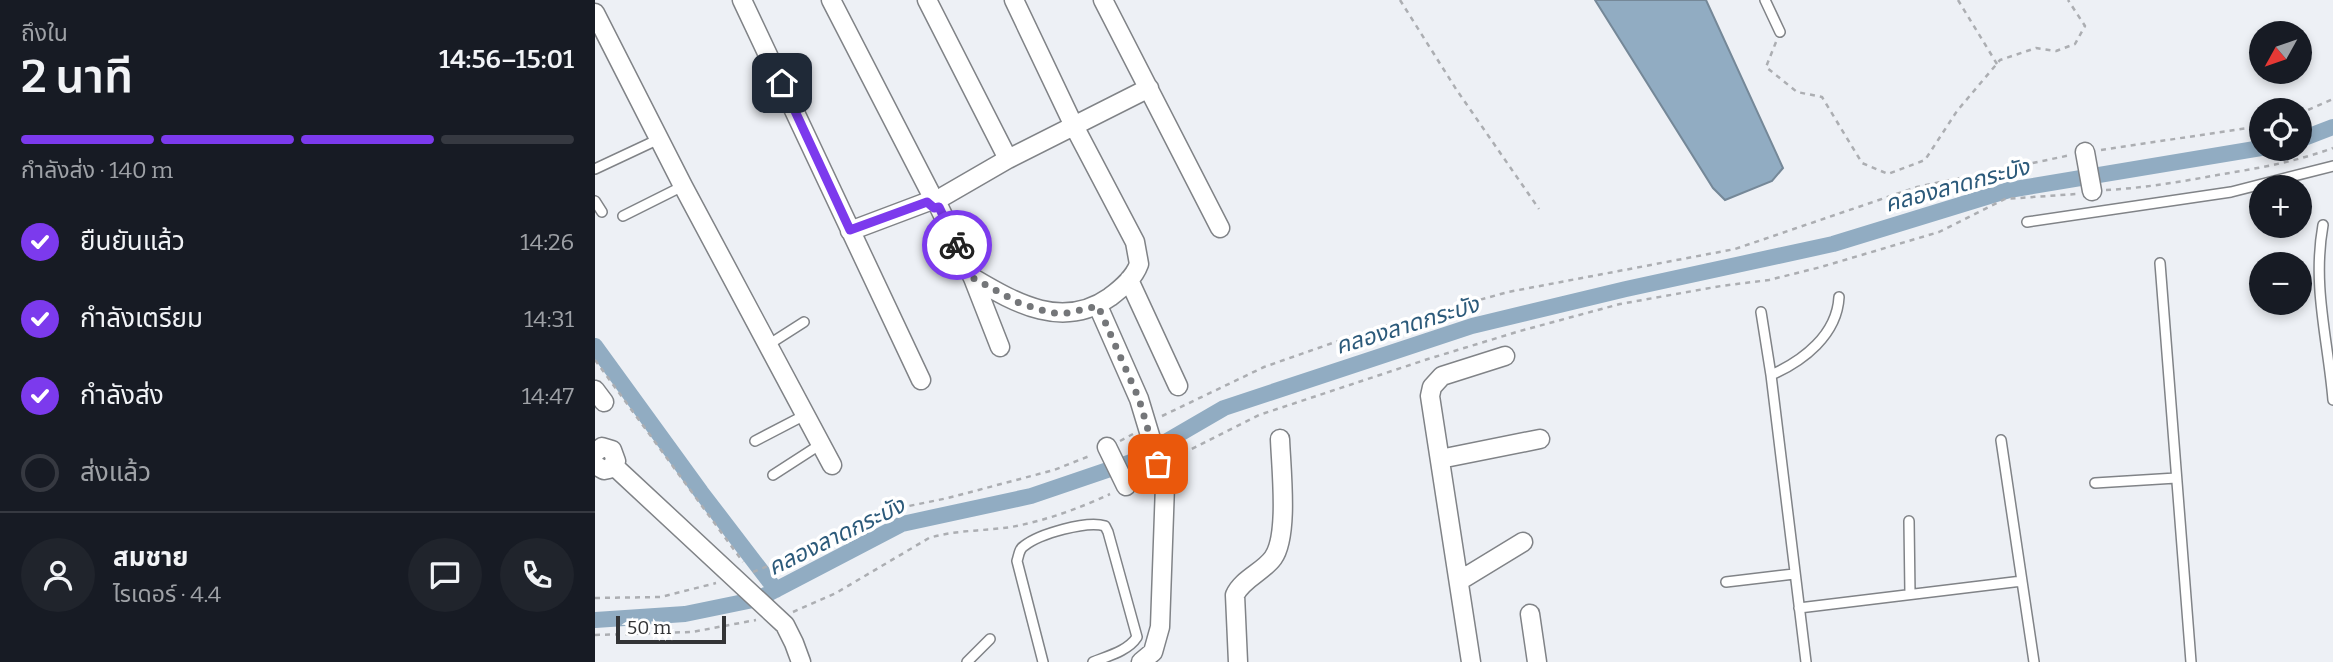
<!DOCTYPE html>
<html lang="th">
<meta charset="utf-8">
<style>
:root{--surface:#171b24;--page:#20242c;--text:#f1f3f6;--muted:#9ea1a6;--line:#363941;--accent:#7c3aed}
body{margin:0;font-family:Bitter,"Noto Sans Thai",serif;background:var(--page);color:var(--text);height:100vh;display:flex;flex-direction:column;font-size:26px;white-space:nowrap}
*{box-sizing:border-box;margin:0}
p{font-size:23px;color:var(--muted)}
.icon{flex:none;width:38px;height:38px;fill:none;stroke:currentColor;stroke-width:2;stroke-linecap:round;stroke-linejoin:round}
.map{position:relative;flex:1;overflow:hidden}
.drawer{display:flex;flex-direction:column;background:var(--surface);width:595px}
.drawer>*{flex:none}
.needle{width:46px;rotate:230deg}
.controls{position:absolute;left:1654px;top:21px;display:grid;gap:14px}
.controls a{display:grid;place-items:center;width:63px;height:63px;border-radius:50%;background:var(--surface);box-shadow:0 4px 10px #0003;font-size:35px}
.scale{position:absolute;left:21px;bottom:18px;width:110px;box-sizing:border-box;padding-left:7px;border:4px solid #333436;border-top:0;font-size:19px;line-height:24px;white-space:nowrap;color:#333436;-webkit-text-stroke:5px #fff;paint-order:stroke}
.pin{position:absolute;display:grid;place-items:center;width:60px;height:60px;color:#fff;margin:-30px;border-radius:14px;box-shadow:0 4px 10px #0006}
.courier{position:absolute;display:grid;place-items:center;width:70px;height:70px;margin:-35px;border:5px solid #7c3aed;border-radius:50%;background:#fff;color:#222;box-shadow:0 2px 9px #0007}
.overview em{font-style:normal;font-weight:600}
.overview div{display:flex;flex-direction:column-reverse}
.overview{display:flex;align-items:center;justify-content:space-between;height:119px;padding:0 21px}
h1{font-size:46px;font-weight:600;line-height:52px}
.bar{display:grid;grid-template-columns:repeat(4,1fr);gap:10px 7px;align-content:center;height:84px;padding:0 21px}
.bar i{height:9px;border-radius:5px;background:var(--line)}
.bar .on{background:var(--accent)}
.bar p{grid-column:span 4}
.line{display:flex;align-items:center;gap:18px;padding:0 21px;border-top:2px solid var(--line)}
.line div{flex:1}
.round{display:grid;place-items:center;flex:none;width:74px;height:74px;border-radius:37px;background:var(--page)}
ol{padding:0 21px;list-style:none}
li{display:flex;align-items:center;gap:21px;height:77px}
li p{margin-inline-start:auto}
li .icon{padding:7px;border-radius:50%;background:var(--accent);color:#fff;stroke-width:4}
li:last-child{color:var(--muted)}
li i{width:38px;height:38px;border:4px solid var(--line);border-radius:50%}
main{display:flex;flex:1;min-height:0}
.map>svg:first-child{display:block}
</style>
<main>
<section class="drawer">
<div class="overview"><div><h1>2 นาที</h1><p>ถึงใน</p></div><em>14:56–15:01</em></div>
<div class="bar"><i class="on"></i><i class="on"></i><i class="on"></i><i></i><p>กำลังส่ง · 140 m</p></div>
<ol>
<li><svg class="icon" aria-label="check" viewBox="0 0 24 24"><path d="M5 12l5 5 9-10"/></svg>ยืนยันแล้ว<p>14:26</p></li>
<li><svg class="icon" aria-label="check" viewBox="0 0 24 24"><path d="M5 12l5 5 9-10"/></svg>กำลังเตรียม<p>14:31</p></li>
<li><svg class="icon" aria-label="check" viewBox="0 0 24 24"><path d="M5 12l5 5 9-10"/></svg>กำลังส่ง<p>14:47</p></li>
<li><i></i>ส่งแล้ว</li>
</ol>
<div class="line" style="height:126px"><a class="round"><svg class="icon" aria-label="person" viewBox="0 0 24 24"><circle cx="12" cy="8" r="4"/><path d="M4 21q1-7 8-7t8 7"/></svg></a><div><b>สมชาย</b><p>ไรเดอร์ · 4.4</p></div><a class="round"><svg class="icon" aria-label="chat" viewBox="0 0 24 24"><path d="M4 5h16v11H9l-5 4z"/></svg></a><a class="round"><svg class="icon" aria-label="phone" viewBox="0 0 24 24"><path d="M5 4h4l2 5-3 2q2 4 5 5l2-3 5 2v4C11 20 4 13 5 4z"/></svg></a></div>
</section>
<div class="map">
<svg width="1738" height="662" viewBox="0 0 1738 662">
<rect width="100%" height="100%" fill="#edf0f5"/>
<path fill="#91acc2" stroke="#758898" stroke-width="2" d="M 1000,0 L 1111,0 L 1188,168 L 1177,181 L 1130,200 L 1118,188 Z"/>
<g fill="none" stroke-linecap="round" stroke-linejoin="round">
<path stroke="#91acc2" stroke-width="16" d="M 1704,140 L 1738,127
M 0,346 L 106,492 L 181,590
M 0,620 L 90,614 L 163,599 L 307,524 L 436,496 L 536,462 L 629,408 L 877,326 L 1031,289 L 1238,244 L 1414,190 L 1666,148"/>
<defs>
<path id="service" d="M 1170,0 L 1185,32
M 0,169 L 64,139
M 0,201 L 7,212
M 28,216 L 88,186
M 1432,222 L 1636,192 L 1738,166
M 1728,225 C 1717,287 1733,339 1738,400
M 1565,263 L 1596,662
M 1166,312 L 1176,375 L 1211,662
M 173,345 L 209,322
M 1176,375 C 1208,361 1242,335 1244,297
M 1406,440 L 1439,662
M 160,441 L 210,415
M 178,475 L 226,444
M 1500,483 L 1581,478
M 1314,521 L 1315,594
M 1131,582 L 1199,574
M 1204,608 L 1427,581
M 372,662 L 395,639
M 448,662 L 422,561 C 424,555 424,549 429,546 C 444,534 492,520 510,526 L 513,532 L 542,637 C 533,651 513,656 498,662"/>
<path id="minor" d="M 147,0 L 326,380
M 236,0 L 335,192
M 332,0 L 413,159
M 508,0 L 625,228
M 0,13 L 88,186 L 237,465
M 1490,152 L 1497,191
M 349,196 L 413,159 L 554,88
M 344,207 L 378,278 L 405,347
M 255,231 L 332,202
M 378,278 C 422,304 468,330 515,297 C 527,288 539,278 544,264 L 540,242 L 478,124 L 419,0
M 534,280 L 583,386
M 503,306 L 544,399 L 570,485 L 565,627 L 558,652 L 546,662
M 0,390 L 9,402
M 512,447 L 531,486
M 0,453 L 7,447 L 17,450 L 21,461 L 14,469 L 9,470 L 0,465
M 845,459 L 945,439
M 19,466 L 190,625 L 199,643 L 206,662
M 864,581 L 928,542
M 935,614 L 942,662
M 643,662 L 640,595 C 647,579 668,572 678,558 C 694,536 686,468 685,439
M 876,662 L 835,396 L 837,387 L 847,376 L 910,356"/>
</defs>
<use href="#service" stroke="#808387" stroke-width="12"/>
<use href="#minor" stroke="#808387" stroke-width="21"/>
<path stroke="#acaeb2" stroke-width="2.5" stroke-dasharray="5 5" stroke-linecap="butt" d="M 805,0 L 861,89 L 944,209
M 1363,0 L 1402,64
M 1181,42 L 1171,67 L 1202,92 L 1227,97 L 1267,163 L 1293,174 L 1330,160 L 1362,111 L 1405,60 L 1441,48 L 1461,51 L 1480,44 L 1490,26 L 1473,0
M 1704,114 L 1738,99
M 1506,150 L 1666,126
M 1511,190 C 1551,188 1590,181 1628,174 C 1665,168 1703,161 1738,148
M 0,360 L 148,562
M 567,416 L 669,367 L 769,332 L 913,292 L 1140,249 L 1322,187 L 1476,155
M 525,441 L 538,434
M 579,458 L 664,415 L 833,359 L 925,331 L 1025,304 L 1126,286 L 1174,280 L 1226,267 L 1344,232 L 1410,199 L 1481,194
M 158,572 L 218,548 L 309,507 L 353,498 L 459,470 L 497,455
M 0,598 L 66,597 L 121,583
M 198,612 L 241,593 L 334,538 C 360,530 389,531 416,527 C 450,521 485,508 515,494
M 0,635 L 97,632 L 161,620"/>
<use href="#service" stroke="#fff" stroke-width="9"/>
<use href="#minor" stroke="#fff" stroke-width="18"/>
</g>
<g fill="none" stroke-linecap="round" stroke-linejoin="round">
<path stroke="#747679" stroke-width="7" stroke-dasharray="0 12.6" d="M 362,245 L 378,278 L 424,303 L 456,313 L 472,313 L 503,306 L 544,399 L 563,464"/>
<path stroke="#7c3aed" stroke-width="9" d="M 187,83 L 255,230 L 332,202 L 339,208 L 344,207 L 362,245"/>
</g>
<g text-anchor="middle" stroke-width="7" stroke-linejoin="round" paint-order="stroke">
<g font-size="23" font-style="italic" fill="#2c5a7a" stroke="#fff">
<text transform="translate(1362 185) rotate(-15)" y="8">คลองลาดกระบัง</text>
<text transform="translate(812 325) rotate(-17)" y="8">คลองลาดกระบัง</text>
<text transform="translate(241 536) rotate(-26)" y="8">คลองลาดกระบัง</text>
</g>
</g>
</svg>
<div class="controls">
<a><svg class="needle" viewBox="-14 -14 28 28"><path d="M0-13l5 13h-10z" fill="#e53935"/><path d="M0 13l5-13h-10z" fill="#9ea1a6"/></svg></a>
<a><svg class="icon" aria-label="locate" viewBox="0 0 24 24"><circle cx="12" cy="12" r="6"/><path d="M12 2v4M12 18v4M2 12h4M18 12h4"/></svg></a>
<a>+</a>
<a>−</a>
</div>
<div class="scale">50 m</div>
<div class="pin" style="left:563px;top:464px;background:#ea580c"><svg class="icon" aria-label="bag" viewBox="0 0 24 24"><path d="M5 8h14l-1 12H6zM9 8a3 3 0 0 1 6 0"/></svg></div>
<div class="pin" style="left:187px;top:83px;background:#1f2937"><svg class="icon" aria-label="home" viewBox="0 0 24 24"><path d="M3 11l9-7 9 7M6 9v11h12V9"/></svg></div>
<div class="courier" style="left:362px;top:245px"><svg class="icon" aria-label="bike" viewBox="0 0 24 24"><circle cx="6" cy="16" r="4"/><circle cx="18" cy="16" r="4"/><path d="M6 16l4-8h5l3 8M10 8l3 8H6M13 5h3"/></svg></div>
</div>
</main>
